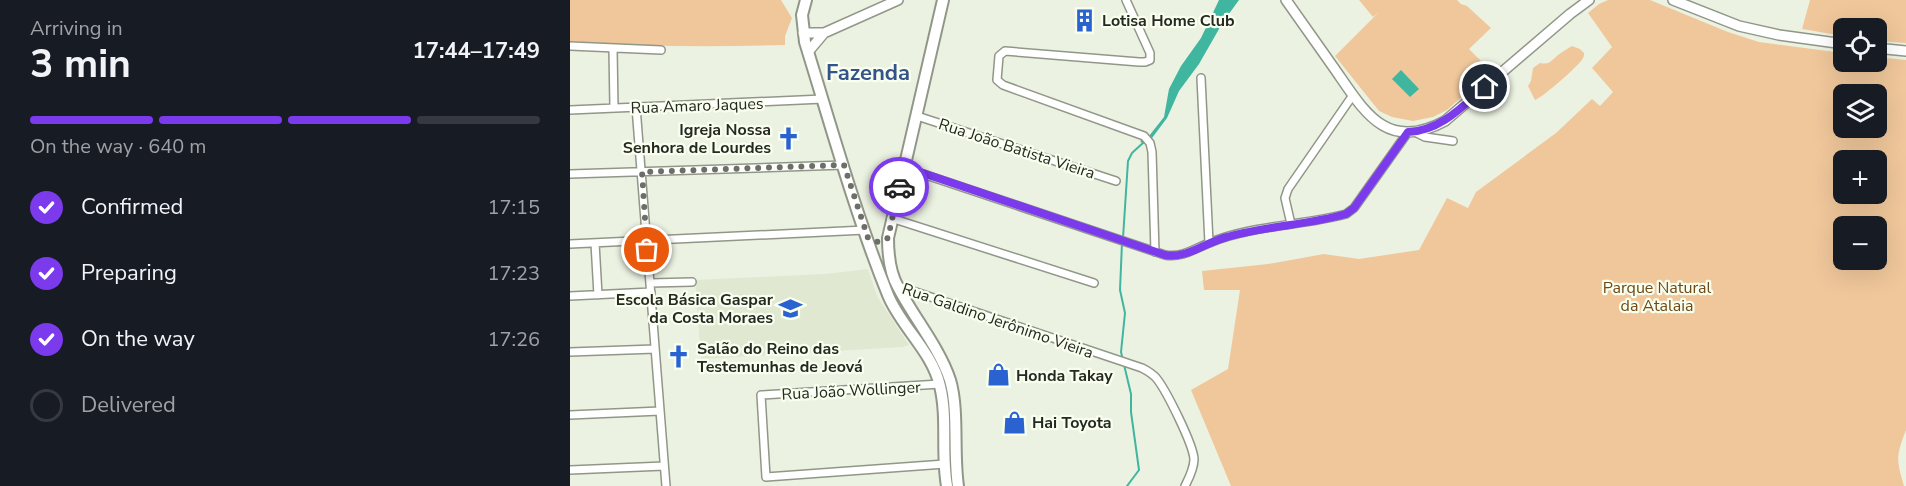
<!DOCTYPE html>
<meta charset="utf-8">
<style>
:root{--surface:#171b24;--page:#242831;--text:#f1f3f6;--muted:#9ea1a6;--line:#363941;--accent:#7c3aed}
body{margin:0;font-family:"Nunito Sans",sans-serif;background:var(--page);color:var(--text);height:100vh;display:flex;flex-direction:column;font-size:22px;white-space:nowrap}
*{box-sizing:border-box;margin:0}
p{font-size:20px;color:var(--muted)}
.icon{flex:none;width:33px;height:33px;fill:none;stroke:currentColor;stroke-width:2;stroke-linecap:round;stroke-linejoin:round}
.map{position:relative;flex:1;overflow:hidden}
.details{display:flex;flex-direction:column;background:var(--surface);width:570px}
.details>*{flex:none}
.controls{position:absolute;left:1263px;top:18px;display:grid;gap:12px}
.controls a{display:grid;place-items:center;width:54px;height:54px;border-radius:9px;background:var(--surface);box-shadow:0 6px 24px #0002;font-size:30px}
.pin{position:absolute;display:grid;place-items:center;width:51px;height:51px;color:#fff;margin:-26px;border:3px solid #fff;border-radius:50%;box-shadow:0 2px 6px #0007}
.courier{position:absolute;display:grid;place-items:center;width:60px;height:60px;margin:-30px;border:4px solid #7c3aed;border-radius:50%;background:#fff;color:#222;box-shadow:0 2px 8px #0007}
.overview em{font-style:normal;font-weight:700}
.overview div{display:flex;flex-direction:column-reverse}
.overview{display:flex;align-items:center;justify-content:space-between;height:102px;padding:0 30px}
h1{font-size:39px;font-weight:700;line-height:45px}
.bar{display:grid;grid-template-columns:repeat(4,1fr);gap:9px 6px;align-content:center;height:72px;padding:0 30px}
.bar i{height:8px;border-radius:4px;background:var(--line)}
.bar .current{background:var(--accent)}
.bar p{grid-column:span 4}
ol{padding:0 30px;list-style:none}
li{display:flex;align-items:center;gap:18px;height:66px}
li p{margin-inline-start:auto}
li .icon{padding:6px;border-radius:50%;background:var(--accent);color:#fff;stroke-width:4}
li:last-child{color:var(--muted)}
li i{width:33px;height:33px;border:3px solid var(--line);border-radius:50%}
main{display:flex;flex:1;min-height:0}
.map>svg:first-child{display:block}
</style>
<main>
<section class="details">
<div class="overview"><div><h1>3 min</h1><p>Arriving in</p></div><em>17:44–17:49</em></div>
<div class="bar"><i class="current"></i><i class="current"></i><i class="current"></i><i></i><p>On the way · 640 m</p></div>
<ol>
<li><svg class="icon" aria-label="check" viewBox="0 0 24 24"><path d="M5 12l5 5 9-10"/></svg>Confirmed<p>17:15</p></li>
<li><svg class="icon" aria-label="check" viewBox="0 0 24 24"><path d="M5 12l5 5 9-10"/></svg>Preparing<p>17:23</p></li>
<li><svg class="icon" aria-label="check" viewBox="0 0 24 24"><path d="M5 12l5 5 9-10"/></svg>On the way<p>17:26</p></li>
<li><i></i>Delivered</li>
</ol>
</section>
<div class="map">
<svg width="1336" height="486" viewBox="0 0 1336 486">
<rect width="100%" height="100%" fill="#ecf2e2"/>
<path fill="#e0e8d1" d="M 298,269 L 307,296 L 339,345 L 333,347 L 131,359 L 125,280 L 255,274 Z"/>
<path fill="#f0c79b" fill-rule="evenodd" d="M 0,0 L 211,0 L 222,18 L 215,36 L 215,45 C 143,47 72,47 0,41 Z
M 789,0 L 887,0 L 891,4 L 897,6 L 921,28 L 899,49 L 921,71 L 877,110 L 863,117 L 843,121 L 822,117 L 809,111 L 765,56 L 809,12 L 803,17 Z
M 1038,0 L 1080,0 L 1158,32 L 1189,42 L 1273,53 L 1274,62 L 1306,62 L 1307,57 L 1336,60 L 1336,430 C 1326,456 1326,459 1334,486 L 661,486 L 621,390 L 658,369 L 670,290 L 634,290 L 632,271 L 698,264 L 754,254 L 789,259 L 849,250 L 877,198 L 898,208 L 906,192 L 986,133 L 1022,99 L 1030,106 L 1043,92 L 1022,68 L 1042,47 L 1018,13 L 1029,4 ZM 1274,94 L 1306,94 L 1306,128 L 1274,128 ZM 1274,160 L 1306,160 L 1306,194 L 1274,194 ZM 1274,226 L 1306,226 L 1306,260 L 1274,260 Z
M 1240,0 L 1336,0 L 1336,43 L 1307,41 L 1306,28 L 1274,28 L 1273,36 L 1232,29 Z
M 1002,46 L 1010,49 L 1014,53 C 1014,55 1014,57 1013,58 C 1011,64 972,98 965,100 L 958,86 L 961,81 L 963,68 L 970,63 C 980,65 981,61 988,55 C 992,52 997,49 1002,46 Z"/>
<path fill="#40b5a0" d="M 649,0 L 669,0 L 653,22 L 629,64 L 609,91 L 597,118 L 582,138 L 573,144 L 570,141 L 579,136 L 594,117 L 599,89 L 611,66 L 631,38 Z
M 831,70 L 849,89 L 840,97 L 822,79 Z"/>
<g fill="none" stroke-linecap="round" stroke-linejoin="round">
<path stroke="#40b5a0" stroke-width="2" d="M 553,238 L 558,161 L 562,153 L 574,142
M 552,243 L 550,290 L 555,313 L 551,352 L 561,394 L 561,412 L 569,470 L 557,486"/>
<defs>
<path id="street" d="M 556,0 L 580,53 L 580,60 L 575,62 L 569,62 L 435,51 L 429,56 L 427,80 L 433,85 L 574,136 L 580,143 L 582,152 L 585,252
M 0,46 L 91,50
M 43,49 L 44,108
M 631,78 L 639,243
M 66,107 L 96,486
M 0,110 L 253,99
M 347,116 L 546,181
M 845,132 L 855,137 L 883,141
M 335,168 L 595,255 C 612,258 624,249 639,243 C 682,225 731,226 776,214 L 784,208 L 838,132
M 0,174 L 274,165
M 321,218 L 524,283
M 721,224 L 715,198 L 718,189 L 783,95
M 25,243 L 28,295
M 0,244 L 295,230
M 80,283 L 122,282
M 328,286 L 572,368 C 578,371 583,374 587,379 C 597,392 623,444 624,459 C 624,469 619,478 615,486
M 0,296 L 81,292
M 0,352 L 85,349
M 370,384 L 191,395 L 196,477 L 375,464
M 0,415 L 90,411
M 0,470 L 94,466"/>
<path id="secondary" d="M 716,0 C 732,23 748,45 764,68 C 794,111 816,153 875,121 L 1000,14 L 1019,0
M 1103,0 L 1169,26 L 1209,35 L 1274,44
M 233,33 L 254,33
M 1306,48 L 1336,51
M 238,52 L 254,33 L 328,0"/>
<path id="primary" d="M 236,0 L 232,15 L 235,42 C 261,126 285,213 318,295 C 331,327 362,351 370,386 C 378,418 371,453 377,486
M 373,0 L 318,238 C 318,254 320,273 328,287 C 344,318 369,347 380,380 C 389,410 383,453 388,486"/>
</defs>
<use href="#street" stroke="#919788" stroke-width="10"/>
<use href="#secondary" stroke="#919788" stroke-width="12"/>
<use href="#primary" stroke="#919788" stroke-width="14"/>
<use href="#street" stroke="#fff" stroke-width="7"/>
<use href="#secondary" stroke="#fff" stroke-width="9"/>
<use href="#primary" stroke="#fff" stroke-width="10"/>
</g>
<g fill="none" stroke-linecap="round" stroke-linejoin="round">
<path stroke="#6b6f65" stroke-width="6" stroke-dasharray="0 10.8" d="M 77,250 L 72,172 L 274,165 L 298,238 L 308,242 L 318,238 L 329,187"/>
<path stroke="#7c3aed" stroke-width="8" d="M 329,187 L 335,168 L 341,169 L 595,255 C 617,259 636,242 657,237 C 696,226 737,225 776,214 L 784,208 L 838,132 C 870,131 892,107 915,87"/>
</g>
<defs>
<symbol id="building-bare" viewBox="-9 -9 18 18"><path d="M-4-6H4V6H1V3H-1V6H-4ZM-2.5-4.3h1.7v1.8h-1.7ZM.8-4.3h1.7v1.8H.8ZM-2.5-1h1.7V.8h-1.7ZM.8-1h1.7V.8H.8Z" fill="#2a62d0" stroke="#f9ffef" stroke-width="2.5" paint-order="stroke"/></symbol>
<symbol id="church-bare" viewBox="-9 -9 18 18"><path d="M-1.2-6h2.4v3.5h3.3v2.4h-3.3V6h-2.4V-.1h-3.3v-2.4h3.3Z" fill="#2a62d0" stroke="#f9ffef" stroke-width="2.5" paint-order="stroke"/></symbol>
<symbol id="school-bare" viewBox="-9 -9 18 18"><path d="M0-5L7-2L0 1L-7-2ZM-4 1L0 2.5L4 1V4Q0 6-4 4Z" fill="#2a62d0" stroke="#f9ffef" stroke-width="2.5" paint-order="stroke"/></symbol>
<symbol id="shop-bare" viewBox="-9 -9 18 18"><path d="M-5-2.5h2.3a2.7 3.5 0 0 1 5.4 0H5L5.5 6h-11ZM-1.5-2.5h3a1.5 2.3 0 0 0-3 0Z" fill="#2a62d0" stroke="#f9ffef" stroke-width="2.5" paint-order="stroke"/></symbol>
</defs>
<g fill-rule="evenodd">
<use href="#building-bare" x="498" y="4" width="33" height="33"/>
<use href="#church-bare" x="202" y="122" width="33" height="33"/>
<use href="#school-bare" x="204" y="292" width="33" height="33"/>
<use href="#church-bare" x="92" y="340" width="33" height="33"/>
<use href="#shop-bare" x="412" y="358" width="33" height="33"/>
<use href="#shop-bare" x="428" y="406" width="33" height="33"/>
</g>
<g text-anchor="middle" stroke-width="4.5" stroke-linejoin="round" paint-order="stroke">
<g font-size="16" font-weight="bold" fill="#262822" stroke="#f9ffef" text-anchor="start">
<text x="532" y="26">Lotisa Home Club</text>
<text x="201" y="135" text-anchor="end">Igreja Nossa<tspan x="201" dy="18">Senhora de Lourdes</tspan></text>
<text x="203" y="305" text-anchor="end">Escola Básica Gaspar<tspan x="203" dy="18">da Costa Moraes</tspan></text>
<text x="127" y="354">Salão do Reino das<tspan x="127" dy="18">Testemunhas de Jeová</tspan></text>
<text x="446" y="381">Honda Takay</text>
<text x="462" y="428">Hai Toyota</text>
</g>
<g font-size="16" fill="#262822" stroke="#f9ffef">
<text transform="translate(127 105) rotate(-2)" y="6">Rua Amaro Jaques</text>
<text transform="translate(447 148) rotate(18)" y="6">Rua João Batista Vieira</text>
<text transform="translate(428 320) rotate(19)" y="6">Rua Galdino Jerônimo Vieira</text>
<text transform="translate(281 390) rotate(-3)" y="6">Rua João Wollinger</text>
</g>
<g font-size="16" fill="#6f4816" stroke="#f9ffef">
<text x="1087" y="293">Parque Natural<tspan x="1087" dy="18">da Atalaia</tspan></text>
</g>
<g font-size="22" font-weight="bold" fill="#35538b" stroke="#f9ffef">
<text x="298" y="80">Fazenda</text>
</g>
</g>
</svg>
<div class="controls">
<a><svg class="icon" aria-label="locate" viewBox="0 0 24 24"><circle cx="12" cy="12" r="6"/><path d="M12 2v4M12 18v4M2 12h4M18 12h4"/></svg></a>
<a><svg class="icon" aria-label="layers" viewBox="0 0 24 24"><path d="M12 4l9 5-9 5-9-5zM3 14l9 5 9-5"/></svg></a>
<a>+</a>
<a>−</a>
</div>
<div class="pin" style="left:77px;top:250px;background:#ea580c"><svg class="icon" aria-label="bag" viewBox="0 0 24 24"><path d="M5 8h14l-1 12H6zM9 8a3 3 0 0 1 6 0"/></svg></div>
<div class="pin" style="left:915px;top:87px;background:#1f2937"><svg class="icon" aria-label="home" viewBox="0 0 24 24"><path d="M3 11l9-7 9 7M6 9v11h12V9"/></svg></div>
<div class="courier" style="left:329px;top:187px"><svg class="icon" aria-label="car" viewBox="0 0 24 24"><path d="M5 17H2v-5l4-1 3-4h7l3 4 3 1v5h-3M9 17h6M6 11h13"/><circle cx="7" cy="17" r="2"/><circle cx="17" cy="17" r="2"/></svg></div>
</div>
</main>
